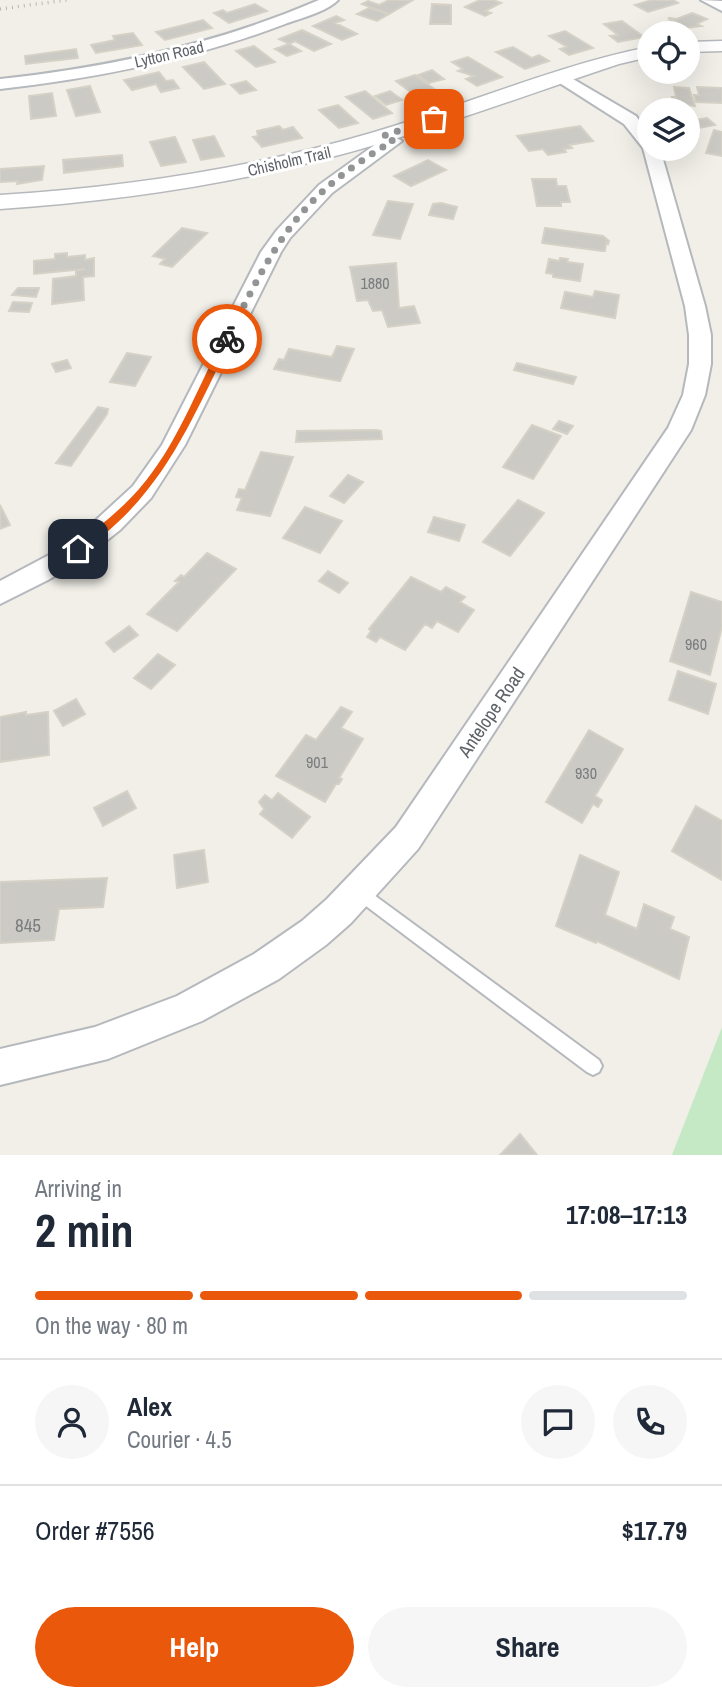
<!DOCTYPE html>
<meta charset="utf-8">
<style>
:root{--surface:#fff;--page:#f6f6f7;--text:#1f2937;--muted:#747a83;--line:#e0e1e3;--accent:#ea580c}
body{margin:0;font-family:"Archivo Narrow",sans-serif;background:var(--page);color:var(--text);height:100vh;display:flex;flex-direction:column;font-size:26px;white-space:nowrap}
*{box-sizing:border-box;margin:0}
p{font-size:23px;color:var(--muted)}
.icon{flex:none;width:38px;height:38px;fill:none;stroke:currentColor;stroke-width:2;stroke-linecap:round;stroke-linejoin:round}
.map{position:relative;height:1155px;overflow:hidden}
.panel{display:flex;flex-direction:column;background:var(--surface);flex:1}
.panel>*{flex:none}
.buttons{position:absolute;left:637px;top:21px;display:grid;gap:14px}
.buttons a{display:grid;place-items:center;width:63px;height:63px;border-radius:50%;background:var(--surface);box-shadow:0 7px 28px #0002;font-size:35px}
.pin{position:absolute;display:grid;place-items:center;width:60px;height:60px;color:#fff;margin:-30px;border-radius:14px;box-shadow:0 4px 10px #0006}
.courier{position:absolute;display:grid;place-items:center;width:70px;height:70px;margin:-35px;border:5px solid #ea580c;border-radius:50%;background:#fff;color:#222;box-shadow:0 2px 9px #0007}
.headline em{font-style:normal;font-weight:700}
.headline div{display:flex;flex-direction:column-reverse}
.headline{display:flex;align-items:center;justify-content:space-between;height:119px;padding:0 35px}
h1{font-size:46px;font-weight:700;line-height:52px}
.bar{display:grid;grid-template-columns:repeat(4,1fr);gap:10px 7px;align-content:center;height:84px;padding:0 35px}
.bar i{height:9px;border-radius:5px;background:var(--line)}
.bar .on{background:var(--accent)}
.bar p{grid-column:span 4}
.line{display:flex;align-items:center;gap:18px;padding:0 35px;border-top:2px solid var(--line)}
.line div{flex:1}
.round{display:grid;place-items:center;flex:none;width:74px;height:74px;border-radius:37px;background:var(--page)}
.action{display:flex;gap:14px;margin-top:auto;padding:14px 35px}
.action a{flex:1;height:80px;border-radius:42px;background:var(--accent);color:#fff;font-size:28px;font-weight:700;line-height:80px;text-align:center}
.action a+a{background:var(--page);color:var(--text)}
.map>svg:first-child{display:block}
</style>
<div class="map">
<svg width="722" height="1155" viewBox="0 0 722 1155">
<rect width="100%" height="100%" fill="#f1efe8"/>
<path fill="#c5e8c5" d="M 722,1027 L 722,1155 L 672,1155 Z"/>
<path fill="#cccac5" stroke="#d6d1c6" stroke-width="2" d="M 389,0 L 413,0 L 389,14 L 362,4 L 368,1 L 379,5 Z
M 480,0 L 493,0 L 501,3 L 485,11 L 491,13 L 485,16 L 465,7 Z
M 652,0 L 673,0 L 678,3 L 648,12 L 635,5 Z
M 255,4 L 267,11 L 229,23 L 214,13 L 223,10 L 227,13 Z
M 432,4 L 451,5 L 451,24 L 430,24 Z
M 369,8 L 389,14 L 377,21 L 357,14 Z
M 692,13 L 707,19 L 696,24 L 701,26 L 686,28 L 668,18 L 677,19 Z
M 336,16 L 344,20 L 335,23 L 357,34 L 342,40 L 313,26 Z
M 203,20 L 212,28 L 165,40 L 156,32 Z
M 622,21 L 644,37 L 618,42 L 610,36 L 618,35 L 604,24 Z
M 669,21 L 683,28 L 673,32 L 659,25 Z
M 302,30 L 331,44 L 314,51 L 295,41 L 289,44 L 279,39 Z
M 565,31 L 593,48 L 569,55 L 560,49 L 567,47 L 549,36 Z
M 133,33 L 142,45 L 96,53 L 91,45 L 115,40 L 113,36 Z
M 289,44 L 301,51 L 287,56 L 275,49 Z
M 254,46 L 275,62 L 256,67 L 236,51 Z
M 513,47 L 532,58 L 539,55 L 549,61 L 525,69 L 496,52 Z
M 76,49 L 78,58 L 26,64 L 25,56 Z
M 468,57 L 502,77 L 477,86 L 466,79 L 474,76 L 458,71 L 463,69 L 452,62 Z
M 204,62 L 225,84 L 204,89 L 183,67 Z
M 432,70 L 444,79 L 429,83 L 418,75 Z
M 159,72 L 166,81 L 173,80 L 179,88 L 161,92 L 156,84 L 132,90 L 124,80 Z
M 415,75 L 444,96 L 424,102 L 396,81 Z
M 246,81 L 256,90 L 240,94 L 231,85 Z
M 90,86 L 100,112 L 76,116 L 67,90 Z
M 674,87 L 689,88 L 695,106 L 674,104 L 672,97 L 676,97 Z
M 697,87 L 722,88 L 722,103 L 696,102 L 694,95 L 699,95 Z
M 365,91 L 392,113 L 373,119 L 346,97 Z
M 390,91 L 402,100 L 386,105 L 375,96 Z
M 52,93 L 56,116 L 31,119 L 29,96 Z
M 338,105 L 358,123 L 339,128 L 319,110 Z
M 707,118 L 715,125 L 699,128 L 690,121 Z
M 279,126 L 283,130 L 293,127 L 302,138 L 262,147 L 253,137 L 258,136 L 257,131 Z
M 580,126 L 593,141 L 569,145 L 572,148 L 564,149 L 566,152 L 548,155 L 543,149 L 529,151 L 517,136 Z
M 714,130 L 722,132 L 722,156 L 706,153 Z
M 214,136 L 224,156 L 201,160 L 193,140 Z
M 175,137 L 186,162 L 161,166 L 150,142 Z
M 122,155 L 123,166 L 64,173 L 63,160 Z
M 428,160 L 446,170 L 411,186 L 394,176 Z
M 44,166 L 42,180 L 17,184 L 18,181 L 0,182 L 0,169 Z
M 532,179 L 556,179 L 557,186 L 566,186 L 570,202 L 561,202 L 561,206 L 537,206 Z
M 388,201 L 413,204 L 400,239 L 373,235 Z
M 441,203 L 457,207 L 453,219 L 429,215 L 433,204 Z
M 182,228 L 207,233 L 172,267 L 160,264 L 165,259 L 153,256 Z
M 545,228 L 603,236 L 609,241 L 608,244 L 606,243 L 605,251 L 602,251 L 542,243 Z
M 67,253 L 67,257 L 85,255 L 85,260 L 94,258 L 94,276 L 83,277 L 84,300 L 52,304 L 53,279 L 76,276 L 76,271 L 85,269 L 34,274 L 34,261 L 55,259 L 55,254 Z
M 560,258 L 568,259 L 567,262 L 583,264 L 580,281 L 553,277 L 553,274 L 546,273 L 549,259 L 559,261 Z
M 396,263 L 399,308 L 414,306 L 420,323 L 388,327 L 382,310 L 373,311 L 368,300 L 357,301 L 350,267 Z
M 18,288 L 39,288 L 36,297 L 12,295 Z
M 595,291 L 619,295 L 615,318 L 561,308 L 565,292 L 593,297 Z
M 13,302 L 32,303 L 29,312 L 9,311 Z
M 337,346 L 354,349 L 340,381 L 274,369 L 279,359 L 284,360 L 289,349 L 332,357 Z
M 127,353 L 151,357 L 135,386 L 110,382 Z
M 67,360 L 71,368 L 56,372 L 52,364 Z
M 517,363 L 576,377 L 573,384 L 514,370 Z
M 98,407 L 108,409 L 107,414 L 71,466 L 56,463 Z
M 559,421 L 573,426 L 567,434 L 553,429 Z
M 532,425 L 561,436 L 533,479 L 503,467 Z
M 376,430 L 381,431 L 382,439 L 296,442 L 297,431 Z
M 261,452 L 293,457 L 270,516 L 237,510 L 242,498 L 236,497 L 239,489 L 245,490 Z
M 348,475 L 363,482 L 344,503 L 330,496 Z
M 518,500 L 544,513 L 510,556 L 483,542 Z
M 0,505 L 10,525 L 0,529 Z
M 305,507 L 342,521 L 320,553 L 283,538 Z
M 434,517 L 465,525 L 459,541 L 428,532 Z
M 207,553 L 236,569 L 177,631 L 147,614 L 179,582 L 175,581 L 181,575 L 184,577 Z
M 328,571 L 348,583 L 339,593 L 319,581 Z
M 411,577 L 441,592 L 446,587 L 465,597 L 460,602 L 474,610 L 458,632 L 437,621 L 432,628 L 425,624 L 405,650 L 380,637 L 376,642 L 367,637 L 371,631 L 369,629 Z
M 691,592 L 722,602 L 722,627 L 710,675 L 670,661 Z
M 129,626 L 138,635 L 114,652 L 106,643 Z
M 158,654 L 175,665 L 151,689 L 134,678 Z
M 678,671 L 716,684 L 708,714 L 669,700 Z
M 76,699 L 85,714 L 63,726 L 54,711 Z
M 341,707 L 352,712 L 341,728 L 363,739 L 339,778 L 342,779 L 339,784 L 336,784 L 325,802 L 276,776 L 306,735 L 316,740 Z
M 26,712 L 26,715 L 48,712 L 49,755 L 0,762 L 0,717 Z
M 589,730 L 623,749 L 595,796 L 602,800 L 598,807 L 593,804 L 582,823 L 546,802 Z
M 127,791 L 136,808 L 103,826 L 94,808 Z
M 278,793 L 310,817 L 292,838 L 260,814 L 264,809 L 259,802 L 265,795 L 272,800 Z
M 696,806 L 722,821 L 722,880 L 672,851 Z
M 204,850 L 208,882 L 177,888 L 174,855 Z
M 580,855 L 619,872 L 605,915 L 637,929 L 644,904 L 674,917 L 670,929 L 689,937 L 679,979 L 597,941 L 596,943 L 556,926 Z
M 107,878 L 103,907 L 59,909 L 54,940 L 0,943 L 0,882 Z
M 520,1134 L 537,1155 L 500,1155 Z"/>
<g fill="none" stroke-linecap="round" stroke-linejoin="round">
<defs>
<path id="service" d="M 359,884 L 599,1060 L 602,1066 L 599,1072 L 593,1075 L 587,1072 L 354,897 L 351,892 L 354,887 Z"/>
<path id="minor" d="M 319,0 L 338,0 C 326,12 301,18 285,24 C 193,59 98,78 0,89 L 0,79 C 111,67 217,44 319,0 Z
M 701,0 L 722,1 L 722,11 Z
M 561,72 L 636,116 L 649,134 L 649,149 L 660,149 L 705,306 L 711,335 L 711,364 L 705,395 L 691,430 L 418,849 L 351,923 L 326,945 L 279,979 L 202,1021 L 108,1059 L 0,1085 L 0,1049 L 95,1027 L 177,996 L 254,954 L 302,921 L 327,899 L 396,827 L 668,428 L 683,395 L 689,364 L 689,335 L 685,306 L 643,148 L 624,124 L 555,80 L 553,77 Z
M 383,131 L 402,141 L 332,193 L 290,238 L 281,252 L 185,445 L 151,498 L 120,530 L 86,557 L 48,580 L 0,604 L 0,581 L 49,555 L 85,530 L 133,486 L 162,445 L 261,252 L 277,230 L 319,185 L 380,141 L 375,136 Z"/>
<path id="tertiary" d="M 722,41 L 722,51 L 688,52 L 688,42 Z
M 649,47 L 649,57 L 619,64 C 514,99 409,139 300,165 C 201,189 101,202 0,209 L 0,195 C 126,187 249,169 371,133 C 464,106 554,66 649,47 Z"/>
</defs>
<use href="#service" stroke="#b5b8bc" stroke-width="4"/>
<use href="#minor" stroke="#b5b8bc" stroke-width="4"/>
<use href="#tertiary" stroke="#b5b8bc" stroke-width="3"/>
<use href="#service" fill="#fff" fill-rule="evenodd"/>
<use href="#minor" fill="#fff" fill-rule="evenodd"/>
<use href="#tertiary" fill="#fff" fill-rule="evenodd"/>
<path stroke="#b6b7b8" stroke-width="3.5" stroke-dasharray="1 5" stroke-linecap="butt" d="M 0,9 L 67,0"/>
</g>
<path fill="#ea580c" d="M 227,336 L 232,339 C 194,414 168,483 101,537 C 93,543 85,554 74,552 L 74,546 C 97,528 120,511 139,489 C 176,447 197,389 223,339 Z"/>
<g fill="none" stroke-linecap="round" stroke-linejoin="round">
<path stroke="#929495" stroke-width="7" stroke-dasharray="0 12.6" d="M 227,339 C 276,242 296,198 393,141 L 383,136 L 434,119"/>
</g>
<g text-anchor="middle" stroke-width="6" stroke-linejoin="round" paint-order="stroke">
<g font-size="16" fill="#5f6368" stroke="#fff">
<text transform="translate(169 54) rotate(-13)" y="6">Lytton Road</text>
<text transform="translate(289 161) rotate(-13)" y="6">Chisholm Trail</text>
</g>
<g font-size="16" fill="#7a7d7f">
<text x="375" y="289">1880</text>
<text x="696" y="650">960</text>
<text x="317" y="768">901</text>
<text x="586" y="779">930</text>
</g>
<g font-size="19" fill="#5f6368" stroke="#fff">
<text transform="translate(491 712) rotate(-56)" y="7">Antelope Road</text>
</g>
<g font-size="19" fill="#7a7d7f">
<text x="28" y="932">845</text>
</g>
</g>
</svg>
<div class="buttons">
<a><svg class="icon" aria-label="locate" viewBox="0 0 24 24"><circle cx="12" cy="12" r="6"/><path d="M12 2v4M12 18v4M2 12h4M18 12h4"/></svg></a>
<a><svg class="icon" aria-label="layers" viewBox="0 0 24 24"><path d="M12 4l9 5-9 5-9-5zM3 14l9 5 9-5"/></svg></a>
</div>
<div class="pin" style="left:434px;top:119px;background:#ea580c"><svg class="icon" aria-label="bag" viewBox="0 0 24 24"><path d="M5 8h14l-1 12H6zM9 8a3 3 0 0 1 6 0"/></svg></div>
<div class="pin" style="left:78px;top:549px;background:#1f2937"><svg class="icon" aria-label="home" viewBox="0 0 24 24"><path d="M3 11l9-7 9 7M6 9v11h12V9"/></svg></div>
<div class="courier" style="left:227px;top:339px"><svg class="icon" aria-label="bike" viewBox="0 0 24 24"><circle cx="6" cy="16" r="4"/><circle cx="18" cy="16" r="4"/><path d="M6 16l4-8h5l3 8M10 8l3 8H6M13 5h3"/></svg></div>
</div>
<section class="panel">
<div class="headline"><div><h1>2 min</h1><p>Arriving in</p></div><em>17:08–17:13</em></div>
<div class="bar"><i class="on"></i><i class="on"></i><i class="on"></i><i></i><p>On the way · 80 m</p></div>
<div class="line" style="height:126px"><a class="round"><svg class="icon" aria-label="person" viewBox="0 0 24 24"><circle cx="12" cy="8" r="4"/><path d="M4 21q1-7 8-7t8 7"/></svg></a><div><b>Alex</b><p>Courier · 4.5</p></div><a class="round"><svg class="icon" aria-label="chat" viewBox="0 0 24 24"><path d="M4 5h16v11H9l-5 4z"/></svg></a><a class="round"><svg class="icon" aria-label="phone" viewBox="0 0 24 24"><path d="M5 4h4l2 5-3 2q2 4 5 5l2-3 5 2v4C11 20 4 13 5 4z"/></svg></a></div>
<div class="line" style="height:91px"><div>Order #7556</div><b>$17.79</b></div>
<div class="action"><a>Help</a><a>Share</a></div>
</section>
